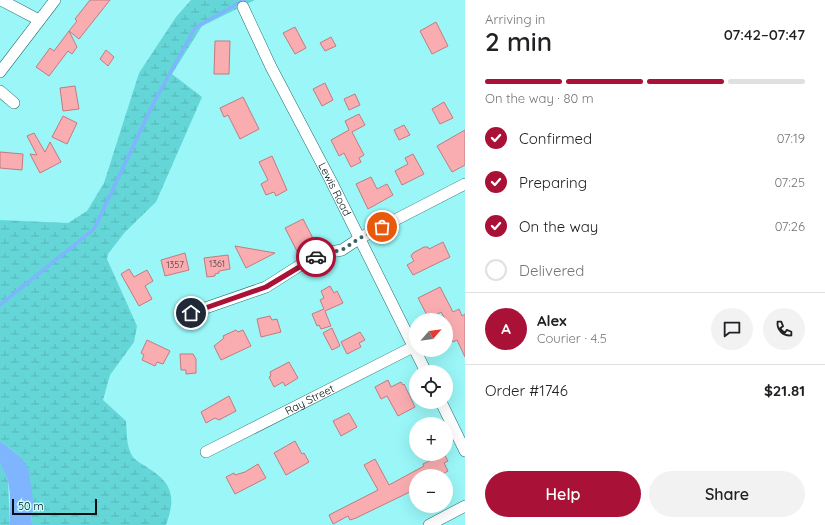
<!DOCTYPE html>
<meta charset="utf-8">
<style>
:root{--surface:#fff;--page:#f2f2f2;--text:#202124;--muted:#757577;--line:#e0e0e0;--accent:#a91137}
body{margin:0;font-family:Quicksand,sans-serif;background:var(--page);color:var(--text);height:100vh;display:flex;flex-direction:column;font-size:15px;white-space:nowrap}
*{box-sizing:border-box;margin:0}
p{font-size:13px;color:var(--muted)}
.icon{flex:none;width:22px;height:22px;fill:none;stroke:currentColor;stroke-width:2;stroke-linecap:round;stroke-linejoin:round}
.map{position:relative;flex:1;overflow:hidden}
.details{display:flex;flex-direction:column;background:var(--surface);width:360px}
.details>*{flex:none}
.needle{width:26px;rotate:62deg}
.tools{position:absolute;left:409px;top:313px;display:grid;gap:8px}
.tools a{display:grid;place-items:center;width:44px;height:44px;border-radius:50%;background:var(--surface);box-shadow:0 4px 16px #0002;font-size:20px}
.scale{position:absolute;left:12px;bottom:10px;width:85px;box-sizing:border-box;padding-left:4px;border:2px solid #011112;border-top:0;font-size:11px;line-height:14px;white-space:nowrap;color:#011112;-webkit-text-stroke:3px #c8fcfc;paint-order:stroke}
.pin{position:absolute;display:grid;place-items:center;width:34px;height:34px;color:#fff;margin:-17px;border:2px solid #fff;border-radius:50%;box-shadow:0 1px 4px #0007}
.courier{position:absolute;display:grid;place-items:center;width:40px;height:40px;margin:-20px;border:3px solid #a91137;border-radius:50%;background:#fff;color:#222;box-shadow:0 1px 5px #0007}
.head em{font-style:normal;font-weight:600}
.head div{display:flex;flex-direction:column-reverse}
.head{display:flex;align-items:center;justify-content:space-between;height:68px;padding:0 20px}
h1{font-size:26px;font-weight:600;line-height:30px}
.bar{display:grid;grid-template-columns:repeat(4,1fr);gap:6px 4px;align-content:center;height:48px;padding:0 20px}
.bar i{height:5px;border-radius:3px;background:var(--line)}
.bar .current{background:var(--accent)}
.bar p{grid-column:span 4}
.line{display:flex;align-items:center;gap:10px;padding:0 20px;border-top:1px solid var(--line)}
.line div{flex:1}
.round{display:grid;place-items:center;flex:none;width:42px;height:42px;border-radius:21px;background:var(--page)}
ol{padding:0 20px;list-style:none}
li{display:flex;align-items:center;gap:12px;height:44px}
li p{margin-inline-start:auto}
li .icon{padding:4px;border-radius:50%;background:var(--accent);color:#fff;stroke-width:4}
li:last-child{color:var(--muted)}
li i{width:22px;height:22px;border:2px solid var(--line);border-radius:50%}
.primary-button{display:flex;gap:8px;margin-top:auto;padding:8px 20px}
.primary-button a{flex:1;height:46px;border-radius:24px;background:var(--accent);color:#fff;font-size:16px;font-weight:600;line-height:46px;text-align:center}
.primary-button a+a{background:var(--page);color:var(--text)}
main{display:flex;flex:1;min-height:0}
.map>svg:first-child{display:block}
</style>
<main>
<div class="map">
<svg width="465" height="525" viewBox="0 0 465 525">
<defs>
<pattern id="wetland-marsh" width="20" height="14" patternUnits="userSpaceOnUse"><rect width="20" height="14" fill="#65d6d7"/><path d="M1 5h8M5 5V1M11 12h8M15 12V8" fill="none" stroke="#56b7b8"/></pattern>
</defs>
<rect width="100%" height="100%" fill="#9af6f7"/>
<path fill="url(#wetland-marsh)" d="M 191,0 L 255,0 L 202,26 L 172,74 L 202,97 L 156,202 L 125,232 L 108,254 L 107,259 L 137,326 L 134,342 L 110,375 L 103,400 L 126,421 C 127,433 126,447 133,457 C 136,461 144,465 148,468 C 173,483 176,498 166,525 L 33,525 L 31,519 L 34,508 L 21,457 L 0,441 L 0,220 L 68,223 L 87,211 L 104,183 L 139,73 L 176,17 Z
M 0,463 L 8,481 L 10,525 L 0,525 Z"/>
<path fill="#7eb5fe" d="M 0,441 L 21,457 L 29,471 L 34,508 L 31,519 L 33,525 L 10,525 L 10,494 L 8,481 L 0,463 Z"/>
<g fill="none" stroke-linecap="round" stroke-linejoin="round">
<path stroke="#7eb5fe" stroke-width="3.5" d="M 0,305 L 94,229 L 153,104 L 195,28 L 244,0"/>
</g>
<path fill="#faadb1" stroke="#c17b7f" d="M 90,0 L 110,0 L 79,39 L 69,31 L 77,21 L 75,19 Z
M 436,22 L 448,46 L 432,54 L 420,31 Z
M 295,27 L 306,48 L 295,54 L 283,33 Z
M 69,31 L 77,47 L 72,54 L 68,51 L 49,76 L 36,67 L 50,48 L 54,51 Z
M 331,37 L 336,46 L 325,51 L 320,43 Z
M 215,41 L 230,41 L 229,74 L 214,74 Z
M 106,50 L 114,57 L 108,66 L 100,59 Z
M 325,83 L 333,100 L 322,106 L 313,89 Z
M 75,86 L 79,109 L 63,111 L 60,88 Z
M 355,94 L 360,105 L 349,110 L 344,99 Z
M 243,97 L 259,129 L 240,139 L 228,115 L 224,117 L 220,108 Z
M 444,102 L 453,118 L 440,124 L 432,109 Z
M 359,114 L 365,125 L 352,132 L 364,155 L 359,158 L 361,162 L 351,167 L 344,153 L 339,156 L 331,140 L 349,130 L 345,121 Z
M 63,116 L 77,123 L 67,144 L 52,137 Z
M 404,125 L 410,135 L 399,140 L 394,130 Z
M 465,130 L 465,165 L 452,172 L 437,146 Z
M 34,133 L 45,152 L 50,142 L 61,162 L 40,173 L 30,154 L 37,155 L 27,136 Z
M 0,152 L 23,154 L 22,170 L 0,168 Z
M 413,154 L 424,174 L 402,185 L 395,171 L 408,164 L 405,158 Z
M 272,156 L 287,190 L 276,196 L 274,192 L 266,195 L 261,184 L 268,180 L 259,162 Z
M 371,177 L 377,189 L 387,184 L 393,195 L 368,209 L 356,184 Z
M 303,219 L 317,246 L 299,255 L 285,228 Z
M 443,242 L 450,257 L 413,275 L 407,265 L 414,261 L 411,256 L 413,253 L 424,247 L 428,247 L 429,249 Z
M 235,246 L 275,253 L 246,268 Z
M 185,253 L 189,270 L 165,276 L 161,260 Z
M 228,255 L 230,269 L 219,271 L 219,273 L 215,274 L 215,276 L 207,277 L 204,258 Z
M 129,269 L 134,277 L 147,270 L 153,281 L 145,286 L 152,299 L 139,306 L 121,274 Z
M 330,286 L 334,293 L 337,291 L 343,303 L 325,311 L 331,326 L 321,329 L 319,325 L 317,326 L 312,314 L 324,309 L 320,300 L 324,298 L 321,291 Z
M 440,287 L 453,312 L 459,309 L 462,316 L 465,314 L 465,357 L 457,340 L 453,342 L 447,330 L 451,329 L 441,312 L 429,319 L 418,298 Z
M 270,316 L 272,320 L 277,319 L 281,332 L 261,337 L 257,319 Z
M 332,328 L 340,346 L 332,350 L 323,333 Z
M 236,330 L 238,332 L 243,330 L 251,346 L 221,360 L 214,346 L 224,338 L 223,336 Z
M 360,332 L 365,340 L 359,343 L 361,347 L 347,354 L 341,342 Z
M 147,340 L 170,351 L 163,364 L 157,362 L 155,366 L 142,360 L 144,355 L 141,353 Z
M 180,354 L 193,354 L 196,359 L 196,373 L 186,374 L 186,370 L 181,370 Z
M 289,362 L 298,378 L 285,386 L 283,382 L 274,387 L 269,377 L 271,376 L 270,372 Z
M 388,380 L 391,387 L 401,382 L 403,385 L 404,384 L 415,407 L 398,416 L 387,396 L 381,399 L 375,387 Z
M 229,396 L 236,411 L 219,420 L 215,418 L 206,423 L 201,412 Z
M 349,413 L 357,427 L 341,436 L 333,421 Z
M 295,441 L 302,454 L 304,453 L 309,462 L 286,475 L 274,453 Z
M 430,454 L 444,454 L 448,461 L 444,463 L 448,471 L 439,476 L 416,476 L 416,489 L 356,518 L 350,520 L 348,516 L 333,524 L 329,515 L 378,490 L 364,465 L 375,459 L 389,485 L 424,466 L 423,464 L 433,459 Z
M 258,464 L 266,478 L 235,494 L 226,477 L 234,473 L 235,475 L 245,472 Z"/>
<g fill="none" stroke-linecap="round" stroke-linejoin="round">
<defs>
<g id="street">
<path d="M 1,0 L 39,20"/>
<path id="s1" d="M 243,7 L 271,67 L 331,181 L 426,372"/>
<path d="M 0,72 L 55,0"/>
<path d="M 0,91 L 14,103"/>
<path d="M 191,313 L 266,287 L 302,264 L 325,253 L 342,250 L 360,238 L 465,184"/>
<path d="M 441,402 L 465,451"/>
<path id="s2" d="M 206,452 L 413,347"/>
<path d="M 429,525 L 465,506"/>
</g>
</defs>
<use href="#street" stroke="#256e6f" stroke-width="12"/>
<use href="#street" stroke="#fff" stroke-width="11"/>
</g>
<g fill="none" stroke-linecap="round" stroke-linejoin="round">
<path stroke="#376162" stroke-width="4" stroke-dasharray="0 7.2" d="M 316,257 L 325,253 L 342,250 L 360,238 L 382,227"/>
<path stroke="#a91137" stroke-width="5" d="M 191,313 L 266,287 L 316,257"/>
</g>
<g text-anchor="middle" stroke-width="3.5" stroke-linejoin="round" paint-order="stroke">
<g font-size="9" fill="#3f383a">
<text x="217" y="267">1361</text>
<text x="175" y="268">1357</text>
</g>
<g font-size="11" fill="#011112" stroke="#c8fcfc">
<text dy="4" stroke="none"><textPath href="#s1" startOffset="204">Lewis Road</textPath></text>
<text dy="4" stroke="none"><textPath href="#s2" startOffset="116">Ray Street</textPath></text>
</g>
</g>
</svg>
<div class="tools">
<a><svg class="needle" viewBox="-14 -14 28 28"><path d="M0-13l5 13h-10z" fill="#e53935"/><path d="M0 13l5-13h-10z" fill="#757577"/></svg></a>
<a><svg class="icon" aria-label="locate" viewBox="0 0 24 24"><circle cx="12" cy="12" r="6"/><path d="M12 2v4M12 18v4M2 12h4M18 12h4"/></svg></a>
<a>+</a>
<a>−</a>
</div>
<div class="scale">50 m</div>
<div class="pin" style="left:382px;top:227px;background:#ea580c"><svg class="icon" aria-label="bag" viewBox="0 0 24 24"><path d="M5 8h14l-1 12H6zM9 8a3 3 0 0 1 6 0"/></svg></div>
<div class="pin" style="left:191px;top:313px;background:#1f2937"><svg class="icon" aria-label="home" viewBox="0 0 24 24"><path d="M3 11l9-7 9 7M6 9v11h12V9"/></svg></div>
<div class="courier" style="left:316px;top:257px"><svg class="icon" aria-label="car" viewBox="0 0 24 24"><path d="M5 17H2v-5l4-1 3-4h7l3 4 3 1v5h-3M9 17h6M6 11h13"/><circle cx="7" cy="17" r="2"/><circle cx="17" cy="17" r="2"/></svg></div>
</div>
<section class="details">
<div class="head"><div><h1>2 min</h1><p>Arriving in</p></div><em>07:42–07:47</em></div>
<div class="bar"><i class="current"></i><i class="current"></i><i class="current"></i><i></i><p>On the way · 80 m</p></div>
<ol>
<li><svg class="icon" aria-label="check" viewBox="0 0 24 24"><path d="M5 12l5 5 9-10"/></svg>Confirmed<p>07:19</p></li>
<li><svg class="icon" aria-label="check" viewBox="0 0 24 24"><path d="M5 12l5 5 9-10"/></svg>Preparing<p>07:25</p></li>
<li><svg class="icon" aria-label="check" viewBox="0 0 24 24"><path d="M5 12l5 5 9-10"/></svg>On the way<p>07:26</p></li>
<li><i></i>Delivered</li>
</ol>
<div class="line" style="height:72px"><b class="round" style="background:var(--accent);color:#fff">A</b><div><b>Alex</b><p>Courier · 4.5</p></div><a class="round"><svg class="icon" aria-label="chat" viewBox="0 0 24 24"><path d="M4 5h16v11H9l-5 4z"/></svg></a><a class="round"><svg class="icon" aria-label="phone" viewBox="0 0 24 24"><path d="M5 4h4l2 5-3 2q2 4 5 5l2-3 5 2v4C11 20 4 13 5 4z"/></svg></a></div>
<div class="line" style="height:52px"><div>Order #1746</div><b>$21.81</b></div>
<div class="primary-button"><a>Help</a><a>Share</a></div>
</section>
</main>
